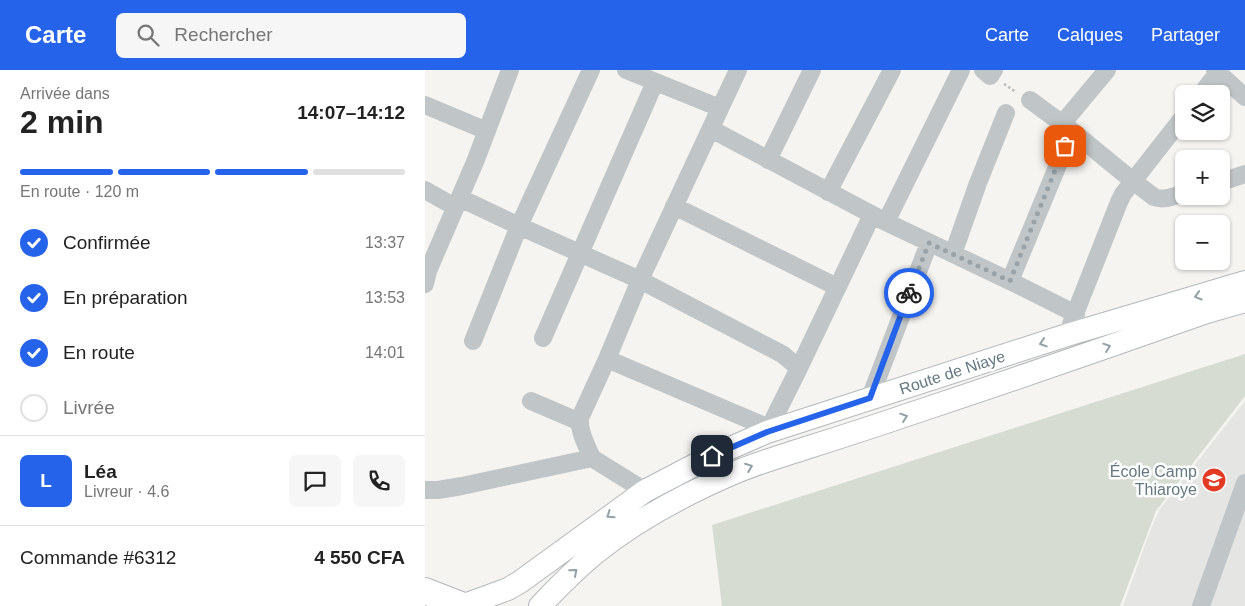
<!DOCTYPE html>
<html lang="fr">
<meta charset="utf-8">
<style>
:root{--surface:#fff;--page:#f6f6f6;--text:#222;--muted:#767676;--line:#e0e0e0;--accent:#2563eb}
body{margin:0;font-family:Helvetica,sans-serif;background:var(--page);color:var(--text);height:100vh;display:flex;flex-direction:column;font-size:19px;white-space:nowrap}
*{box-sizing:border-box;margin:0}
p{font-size:16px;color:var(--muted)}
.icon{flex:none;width:28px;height:28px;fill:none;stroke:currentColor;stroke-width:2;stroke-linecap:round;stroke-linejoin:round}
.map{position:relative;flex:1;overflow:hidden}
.sheet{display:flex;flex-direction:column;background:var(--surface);width:425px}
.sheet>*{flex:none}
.controls{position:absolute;left:750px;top:15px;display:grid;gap:10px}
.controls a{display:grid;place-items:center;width:55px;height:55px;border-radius:8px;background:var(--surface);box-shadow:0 1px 4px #0004;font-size:25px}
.pin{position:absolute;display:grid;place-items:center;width:42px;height:42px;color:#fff;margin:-21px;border-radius:10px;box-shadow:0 2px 8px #0006}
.courier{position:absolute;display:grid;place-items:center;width:50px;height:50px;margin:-25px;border:4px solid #2563eb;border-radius:50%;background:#fff;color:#222;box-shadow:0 1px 6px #0007}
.summary em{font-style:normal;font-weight:800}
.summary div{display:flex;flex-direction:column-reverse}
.summary{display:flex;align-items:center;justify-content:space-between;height:85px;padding:0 20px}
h1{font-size:32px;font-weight:800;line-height:38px}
.bar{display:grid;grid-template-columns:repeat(4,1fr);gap:8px 5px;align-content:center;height:60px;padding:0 20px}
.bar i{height:6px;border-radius:4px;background:var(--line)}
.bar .on{background:var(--accent)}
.bar p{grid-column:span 4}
.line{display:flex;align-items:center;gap:12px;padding:0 20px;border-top:1px solid var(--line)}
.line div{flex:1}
.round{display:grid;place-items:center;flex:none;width:52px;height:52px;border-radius:8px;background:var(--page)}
ol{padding:0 20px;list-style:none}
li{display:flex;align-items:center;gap:15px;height:55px}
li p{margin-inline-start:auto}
li .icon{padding:5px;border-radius:50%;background:var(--accent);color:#fff;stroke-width:4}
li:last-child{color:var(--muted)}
li i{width:28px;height:28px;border:2px solid var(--line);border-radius:50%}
header{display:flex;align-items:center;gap:30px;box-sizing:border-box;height:70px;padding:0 25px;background:var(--accent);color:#fff}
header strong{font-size:24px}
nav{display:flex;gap:28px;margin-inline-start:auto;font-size:18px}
.search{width:350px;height:45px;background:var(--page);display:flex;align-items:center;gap:12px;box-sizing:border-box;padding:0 18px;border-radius:8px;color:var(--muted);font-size:19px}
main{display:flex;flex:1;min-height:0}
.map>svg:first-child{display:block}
</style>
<header>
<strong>Carte</strong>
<div class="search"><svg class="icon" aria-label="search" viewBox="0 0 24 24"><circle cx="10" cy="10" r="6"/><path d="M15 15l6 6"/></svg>Rechercher</div>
<nav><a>Carte</a><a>Calques</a><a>Partager</a></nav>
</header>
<main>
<section class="sheet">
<div class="summary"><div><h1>2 min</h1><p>Arrivée dans</p></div><em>14:07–14:12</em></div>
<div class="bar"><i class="on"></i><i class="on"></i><i class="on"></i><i></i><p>En route · 120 m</p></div>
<ol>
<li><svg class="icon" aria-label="check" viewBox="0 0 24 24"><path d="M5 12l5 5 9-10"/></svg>Confirmée<p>13:37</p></li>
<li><svg class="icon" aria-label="check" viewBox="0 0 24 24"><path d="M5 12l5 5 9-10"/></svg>En préparation<p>13:53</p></li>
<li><svg class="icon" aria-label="check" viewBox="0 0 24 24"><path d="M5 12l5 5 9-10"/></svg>En route<p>14:01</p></li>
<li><i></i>Livrée</li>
</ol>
<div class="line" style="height:90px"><b class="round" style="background:var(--accent);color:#fff">L</b><div><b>Léa</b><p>Livreur · 4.6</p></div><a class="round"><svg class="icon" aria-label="chat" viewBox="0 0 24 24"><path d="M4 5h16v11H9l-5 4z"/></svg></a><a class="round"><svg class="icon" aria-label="phone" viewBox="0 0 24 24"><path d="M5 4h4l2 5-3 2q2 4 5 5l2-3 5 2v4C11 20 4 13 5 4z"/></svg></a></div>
<div class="line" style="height:65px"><div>Commande #6312</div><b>4 550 CFA</b></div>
</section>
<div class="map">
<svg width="820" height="536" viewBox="0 0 820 536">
<rect width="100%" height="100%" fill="#f5f4f1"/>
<path fill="#e5e6e4" d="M 820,331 L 820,536 L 698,536 L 722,469 L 734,440 Z"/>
<path fill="#d6dcd2" d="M 820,284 L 820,326 L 731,441 L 695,536 L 297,536 L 287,455 Z"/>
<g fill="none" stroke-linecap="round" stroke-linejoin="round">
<defs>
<path id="major" d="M 42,534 L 83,519 L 95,512 L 220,421 L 287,386 L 342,362 L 642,265 L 820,212
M 115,536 C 132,518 150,500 169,484 C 211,450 260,424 309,403 C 332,393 357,386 381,378 C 416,367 450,356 485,344 C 584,311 683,277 782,242 L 820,231"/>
<path id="highway" d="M 0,521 L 36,535"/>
</defs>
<use href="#major" stroke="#b3b8bb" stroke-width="24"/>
<use href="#highway" stroke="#b3b7b9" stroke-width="28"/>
<path stroke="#babdbe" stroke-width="2.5" stroke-dasharray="2.5 2.5" stroke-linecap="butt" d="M 579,14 L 591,22"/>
<path stroke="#c0c5c7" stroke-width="18" d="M 201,0 L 295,38
M 558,0 L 565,6 L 569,0
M 790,0 L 820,27
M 776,24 L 795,0
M 605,30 L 647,61 L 708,111 L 729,127 C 739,131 749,126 759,123
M 0,35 L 62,61
M 637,54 L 682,0
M 286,59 L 461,152 L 585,211 L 651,244
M 343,90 L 387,0
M 796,112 L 820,104
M 0,120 L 30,137
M 403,122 L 467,0
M 35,128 L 94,156 L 215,210 L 357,284 L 374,298
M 249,136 L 412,217
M 461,152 L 536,0
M 528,184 L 553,113 L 581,43
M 585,211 L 647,61
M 0,214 L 3,201 L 50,92 L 85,0
M 646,254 L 694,132 L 698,124 L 759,46
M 118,268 L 230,12
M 48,271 L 94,156 L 166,0
M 182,289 L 344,358
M 445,328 L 504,173
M 106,331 L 155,352
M 342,362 L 374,298 L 447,145
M 167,388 C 162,376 153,361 155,348 L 182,289 L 215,210 L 313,0
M 0,420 L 13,420 L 37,416 L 167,388 L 220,421
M 776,536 L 820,413"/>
<use href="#major" stroke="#fff" stroke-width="22"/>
<use href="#highway" stroke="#fff" stroke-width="26"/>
</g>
<defs><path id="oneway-chevron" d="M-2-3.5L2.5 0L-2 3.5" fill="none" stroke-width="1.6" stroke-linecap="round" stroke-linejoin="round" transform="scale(1.25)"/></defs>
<g stroke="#92a0a8">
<use href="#oneway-chevron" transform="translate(773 226) rotate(163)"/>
<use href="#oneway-chevron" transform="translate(618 273) rotate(162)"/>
<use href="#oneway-chevron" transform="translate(682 277) rotate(-19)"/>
<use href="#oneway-chevron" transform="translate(479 347) rotate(-19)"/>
<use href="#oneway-chevron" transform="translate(324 397) rotate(-21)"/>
<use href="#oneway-chevron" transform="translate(185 445) rotate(145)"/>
<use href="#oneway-chevron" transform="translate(149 502) rotate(-41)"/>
</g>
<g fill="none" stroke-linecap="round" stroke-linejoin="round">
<path stroke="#97a3a9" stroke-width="5" stroke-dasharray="0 9" d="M 484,223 L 504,173 L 585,211 L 640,76"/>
<path stroke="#2563eb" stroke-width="6" d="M 287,386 L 342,362 L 445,328 L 484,223"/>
</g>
<defs>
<symbol id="school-disc" viewBox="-11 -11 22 22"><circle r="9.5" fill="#e33b23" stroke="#fff"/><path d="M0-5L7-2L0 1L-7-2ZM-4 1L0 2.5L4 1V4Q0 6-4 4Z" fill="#fff"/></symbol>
</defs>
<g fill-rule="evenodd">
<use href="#school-disc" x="775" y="396" width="28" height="28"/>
</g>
<g text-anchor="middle" stroke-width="5" stroke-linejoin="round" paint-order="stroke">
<g font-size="16" fill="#647882" stroke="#fff">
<text transform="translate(527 302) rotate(-18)" y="6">Route de Niaye</text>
</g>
<g font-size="16" fill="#647882" stroke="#fff" text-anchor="end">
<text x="772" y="407">École Camp<tspan x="772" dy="18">Thiaroye</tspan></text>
</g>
</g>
</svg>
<div class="controls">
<a><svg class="icon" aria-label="layers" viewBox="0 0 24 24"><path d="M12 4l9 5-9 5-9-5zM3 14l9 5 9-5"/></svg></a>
<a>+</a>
<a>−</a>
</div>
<div class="pin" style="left:640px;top:76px;background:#ea580c"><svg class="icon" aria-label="bag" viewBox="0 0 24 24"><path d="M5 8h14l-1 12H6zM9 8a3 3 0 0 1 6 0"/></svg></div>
<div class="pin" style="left:287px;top:386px;background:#1f2937"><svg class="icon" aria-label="home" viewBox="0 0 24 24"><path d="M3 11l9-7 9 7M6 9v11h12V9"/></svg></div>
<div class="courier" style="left:484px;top:223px"><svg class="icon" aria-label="bike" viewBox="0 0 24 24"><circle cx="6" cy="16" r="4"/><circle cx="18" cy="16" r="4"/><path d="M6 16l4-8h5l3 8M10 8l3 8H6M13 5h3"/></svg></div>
</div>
</main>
